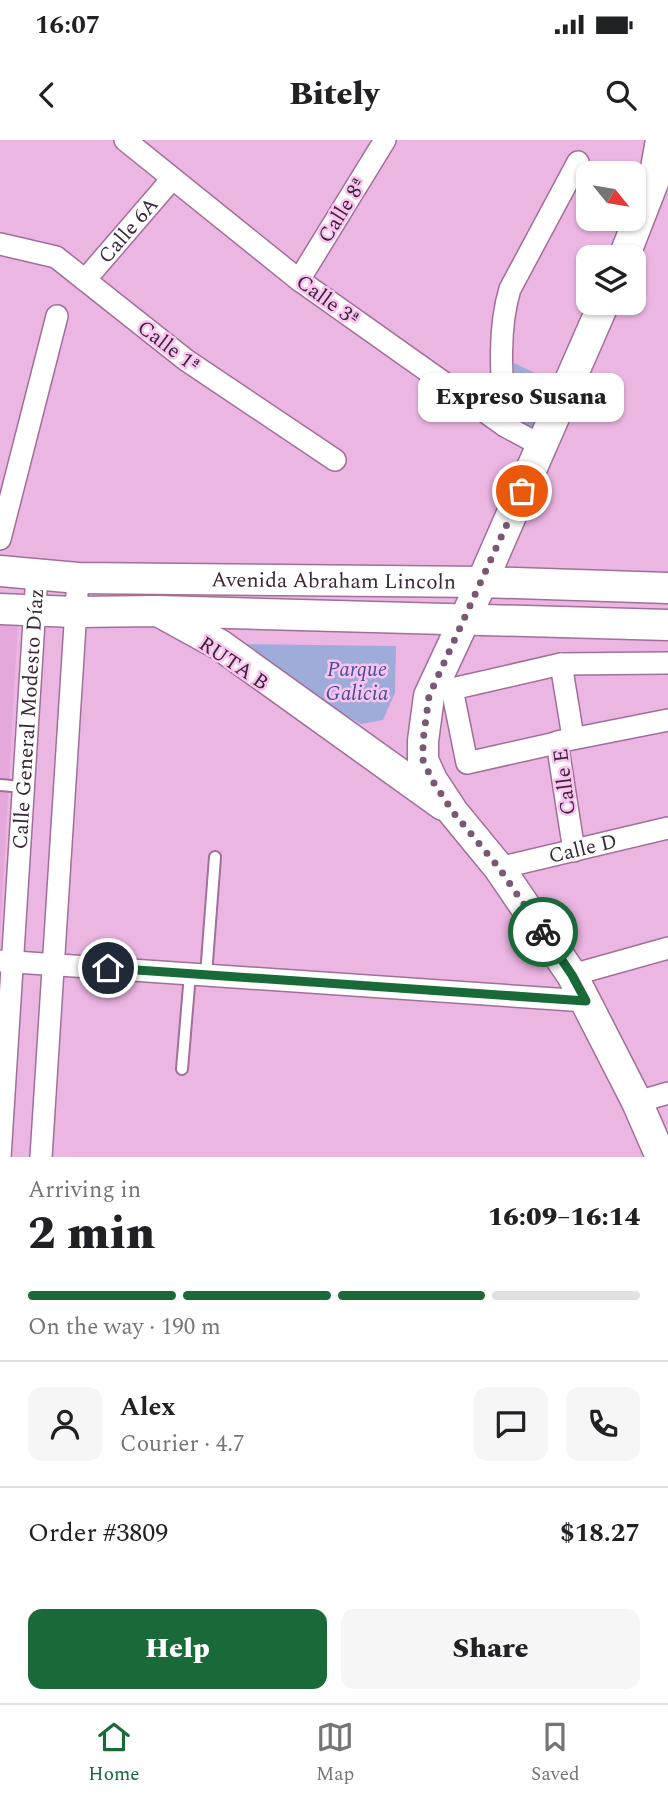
<!DOCTYPE html>
<meta charset="utf-8">
<style>
:root{--surface:#fff;--page:#f6f6f6;--text:#202124;--muted:#757577;--line:#e0e0e0;--accent:#196939}
body{margin:0;font-family:Spectral,serif;background:var(--page);color:var(--text);height:100vh;display:flex;flex-direction:column;font-size:26px;white-space:nowrap}
*{box-sizing:border-box;margin:0}
p{font-size:23px;color:var(--muted)}
.icon{flex:none;width:38px;height:38px;fill:none;stroke:currentColor;stroke-width:2;stroke-linecap:round;stroke-linejoin:round}
.map{position:relative;height:1017px;overflow:hidden}
.sheet{display:flex;flex-direction:column;background:var(--surface);flex:1}
.sheet>*{flex:none}
.needle{width:46px;rotate:120deg}
.buttons{position:absolute;left:576px;top:21px;display:grid;gap:14px}
.buttons a{display:grid;place-items:center;width:70px;height:70px;border-radius:14px;background:var(--surface);box-shadow:0 2px 5px #0004;font-size:35px}
.pin{position:absolute;display:grid;place-items:center;width:60px;height:60px;color:#fff;margin:-30px;border:4px solid #fff;border-radius:50%;box-shadow:0 2px 7px #0007}
.courier{position:absolute;display:grid;place-items:center;width:70px;height:70px;margin:-35px;border:5px solid #196939;border-radius:50%;background:#fff;color:#222;box-shadow:0 2px 9px #0007}
.bubble{position:absolute;height:49px;border-radius:14px;background:var(--surface);box-shadow:0 2px 5px #0004;font-size:23px;font-weight:800;line-height:49px;text-align:center}
.headline em{font-style:normal;font-weight:800}
.headline div{display:flex;flex-direction:column-reverse}
.headline{display:flex;align-items:center;justify-content:space-between;height:119px;padding:0 28px}
h1{font-size:46px;font-weight:800;line-height:52px}
.bar{display:grid;grid-template-columns:repeat(4,1fr);gap:10px 7px;align-content:center;height:84px;padding:0 28px}
.bar i{height:9px;border-radius:5px;background:var(--line)}
.bar .active{background:var(--accent)}
.bar p{grid-column:span 4}
.line{display:flex;align-items:center;gap:18px;padding:0 28px;border-top:2px solid var(--line)}
.line div{flex:1}
.round{display:grid;place-items:center;flex:none;width:74px;height:74px;border-radius:14px;background:var(--page)}
.primary-button{display:flex;gap:14px;margin-top:auto;padding:14px 28px}
.primary-button a{flex:1;height:80px;border-radius:14px;background:var(--accent);color:#fff;font-size:28px;font-weight:800;line-height:80px;text-align:center}
.primary-button a+a{background:var(--page);color:var(--text)}
.status{display:flex;justify-content:space-between;align-items:center;height:49px;padding:0 35px;background:var(--surface);direction:ltr}
.status svg{height:19px;fill:currentColor}
header{display:flex;justify-content:space-between;align-items:center;height:91px;padding:0 28px;background:var(--surface);font-size:32px;font-weight:800}
.menu{display:flex;justify-content:space-around;align-items:center;height:98px;border-top:2px solid var(--line);background:var(--surface);font-size:19px;color:var(--muted)}
.menu a{display:grid;justify-items:center;gap:4px}
.menu .active{color:var(--accent)}
.map>svg:first-child{display:block}
</style>
<div class="status"><b>16:07</b><svg viewBox="0 0 49 12"><path d="M0 12V9h3v3zM5 12V6h3v6zM10 12V3h3v9zM15 12V0h3v12zM26 1h20v11H26zM47 4h2v5h-2z"/></svg></div>
<header><svg class="icon" aria-label="back" viewBox="0 0 24 24"><path d="M15 5l-7 7 7 7"/></svg>Bitely<svg class="icon" aria-label="search" viewBox="0 0 24 24"><circle cx="10" cy="10" r="6"/><path d="M15 15l6 6"/></svg></header>
<div class="map">
<svg width="668" height="1017" viewBox="0 0 668 1017">
<rect width="100%" height="100%" fill="#ecb6e3"/>
<path fill="#e4a8da" d="M 0,482 L 18,483 L 0,793 Z"/>
<path fill="#9facd9" d="M 514,223 L 556,243 L 533,292 L 514,283 L 511,272 Z
M 230,504 L 396,506 L 395,553 L 383,580 L 361,584 L 240,516 Z"/>
<g fill="none" stroke-linecap="round" stroke-linejoin="round">
<defs>
<path id="service" d="M 0,645 L 23,647
M 206,835 L 215,717
M 182,929 L 190,834"/>
<g id="minor">
<path d="M 125,0 L 299,140 L 505,286 L 542,306"/>
<path d="M 0,104 L 56,117 L 186,220 L 335,320"/>
<path id="s1" d="M 85,140 L 172,39"/>
<path d="M 299,140 L 385,0"/>
<path d="M 505,286 C 502,242 497,191 510,149 L 578,22"/>
<path d="M 0,399 L 57,176"/>
<path d="M 561,524 L 668,523"/>
<path d="M 556,603 L 467,623 L 452,549 L 561,524 L 573,597"/>
<path d="M 574,711 L 557,602 L 668,580"/>
<path id="s2" d="M 499,728 L 668,688"/>
<path d="M 0,821 L 586,861"/>
<path d="M 572,835 L 668,808"/>
<path d="M 637,962 L 668,953"/>
<path id="s3" d="M 0,1017 L 37,434"/>
<path d="M 41,1017 L 78,438"/>
</g>
<g id="secondary">
<path d="M 624,117 L 654,40 L 661,0"/>
<path d="M 604,163 L 482,442 L 429,556 L 423,601 L 423,620 L 432,640 L 453,672 L 499,728 L 572,835 L 637,962 L 661,1017"/>
<path id="s4" d="M 0,431 L 78,438 L 482,442 L 668,448"/>
<path d="M 0,469 L 74,472 L 157,471 L 668,485"/>
<path d="M 160,472 L 220,505 L 443,665"/>
</g>
</defs>
<use href="#service" stroke="#a16f99" stroke-width="14"/>
<use href="#minor" stroke="#a16f99" stroke-width="24"/>
<use href="#secondary" stroke="#a16f99" stroke-width="33"/>
<use href="#service" stroke="#fff" stroke-width="10"/>
<use href="#minor" stroke="#fff" stroke-width="21"/>
<use href="#secondary" stroke="#fff" stroke-width="30"/>
</g>
<g fill="none" stroke-linecap="round" stroke-linejoin="round">
<path stroke="#795874" stroke-width="7" stroke-dasharray="0 12.6" d="M 522,351 L 429,556 L 423,601 L 423,620 L 432,640 L 453,672 L 499,728 L 543,792"/>
<path stroke="#196939" stroke-width="9" d="M 108,828 L 586,861 L 572,835 L 543,792"/>
</g>
<g text-anchor="middle" stroke-width="5" stroke-linejoin="round" paint-order="stroke">
<g font-size="21" fill="#3b2638" stroke="#fac3f0">
<text transform="translate(342 70) rotate(-58)" y="7">Calle 8ª</text>
<text dy="7" stroke="none"><textPath href="#s1" startOffset="66">Calle 6A</textPath></text>
<text transform="translate(328 160) rotate(36)" y="7">Calle 3ª</text>
<text transform="translate(169 206) rotate(37)" y="7">Calle 1ª</text>
<text dy="7" stroke="none"><textPath href="#s4" startOffset="334">Avenida Abraham Lincoln</textPath></text>
<text transform="translate(234 523) rotate(34)" y="7">RUTA B</text>
<text dy="7" stroke="none"><textPath href="#s3" startOffset="439">Calle General Modesto Díaz</textPath></text>
<text transform="translate(564 642) rotate(-97)" y="7">Calle E</text>
<text dy="7" stroke="none"><textPath href="#s2" startOffset="86">Calle D</textPath></text>
</g>
<g font-size="21" font-style="italic" fill="#41509a" stroke="#fac3f0">
<text x="357" y="536">Parque<tspan x="357" dy="24">Galicia</tspan></text>
</g>
</g>
</svg>
<div class="buttons">
<a><svg class="needle" viewBox="-14 -14 28 28"><path d="M0-13l5 13h-10z" fill="#e53935"/><path d="M0 13l5-13h-10z" fill="#757577"/></svg></a>
<a><svg class="icon" aria-label="layers" viewBox="0 0 24 24"><path d="M12 4l9 5-9 5-9-5zM3 14l9 5 9-5"/></svg></a>
</div>
<div class="pin" style="left:522px;top:351px;background:#ea580c"><svg class="icon" aria-label="bag" viewBox="0 0 24 24"><path d="M5 8h14l-1 12H6zM9 8a3 3 0 0 1 6 0"/></svg></div>
<div class="pin" style="left:108px;top:828px;background:#1f2937"><svg class="icon" aria-label="home" viewBox="0 0 24 24"><path d="M3 11l9-7 9 7M6 9v11h12V9"/></svg></div>
<div class="courier" style="left:543px;top:792px"><svg class="icon" aria-label="bike" viewBox="0 0 24 24"><circle cx="6" cy="16" r="4"/><circle cx="18" cy="16" r="4"/><path d="M6 16l4-8h5l3 8M10 8l3 8H6M13 5h3"/></svg></div>
<div class="bubble" style="left:418px;top:233px;width:206px">Expreso Susana</div>
</div>
<section class="sheet">
<div class="headline"><div><h1>2 min</h1><p>Arriving in</p></div><em>16:09–16:14</em></div>
<div class="bar"><i class="active"></i><i class="active"></i><i class="active"></i><i></i><p>On the way · 190 m</p></div>
<div class="line" style="height:126px"><a class="round"><svg class="icon" aria-label="person" viewBox="0 0 24 24"><circle cx="12" cy="8" r="4"/><path d="M4 21q1-7 8-7t8 7"/></svg></a><div><b>Alex</b><p>Courier · 4.7</p></div><a class="round"><svg class="icon" aria-label="chat" viewBox="0 0 24 24"><path d="M4 5h16v11H9l-5 4z"/></svg></a><a class="round"><svg class="icon" aria-label="phone" viewBox="0 0 24 24"><path d="M5 4h4l2 5-3 2q2 4 5 5l2-3 5 2v4C11 20 4 13 5 4z"/></svg></a></div>
<div class="line" style="height:91px"><div>Order #3809</div><b>$18.27</b></div>
<div class="primary-button"><a>Help</a><a>Share</a></div>
</section>
<nav class="menu">
<a class="active"><svg class="icon" aria-label="home" viewBox="0 0 24 24"><path d="M3 11l9-7 9 7M6 9v11h12V9"/></svg>Home</a>
<a><svg class="icon" aria-label="map" viewBox="0 0 24 24"><path d="M3 6l6-2 6 2 6-2v14l-6 2-6-2-6 2zM9 4v14M15 6v14"/></svg>Map</a>
<a><svg class="icon" aria-label="saved" viewBox="0 0 24 24"><path d="M7 4h10v16l-5-4-5 4z"/></svg>Saved</a>
</nav>
